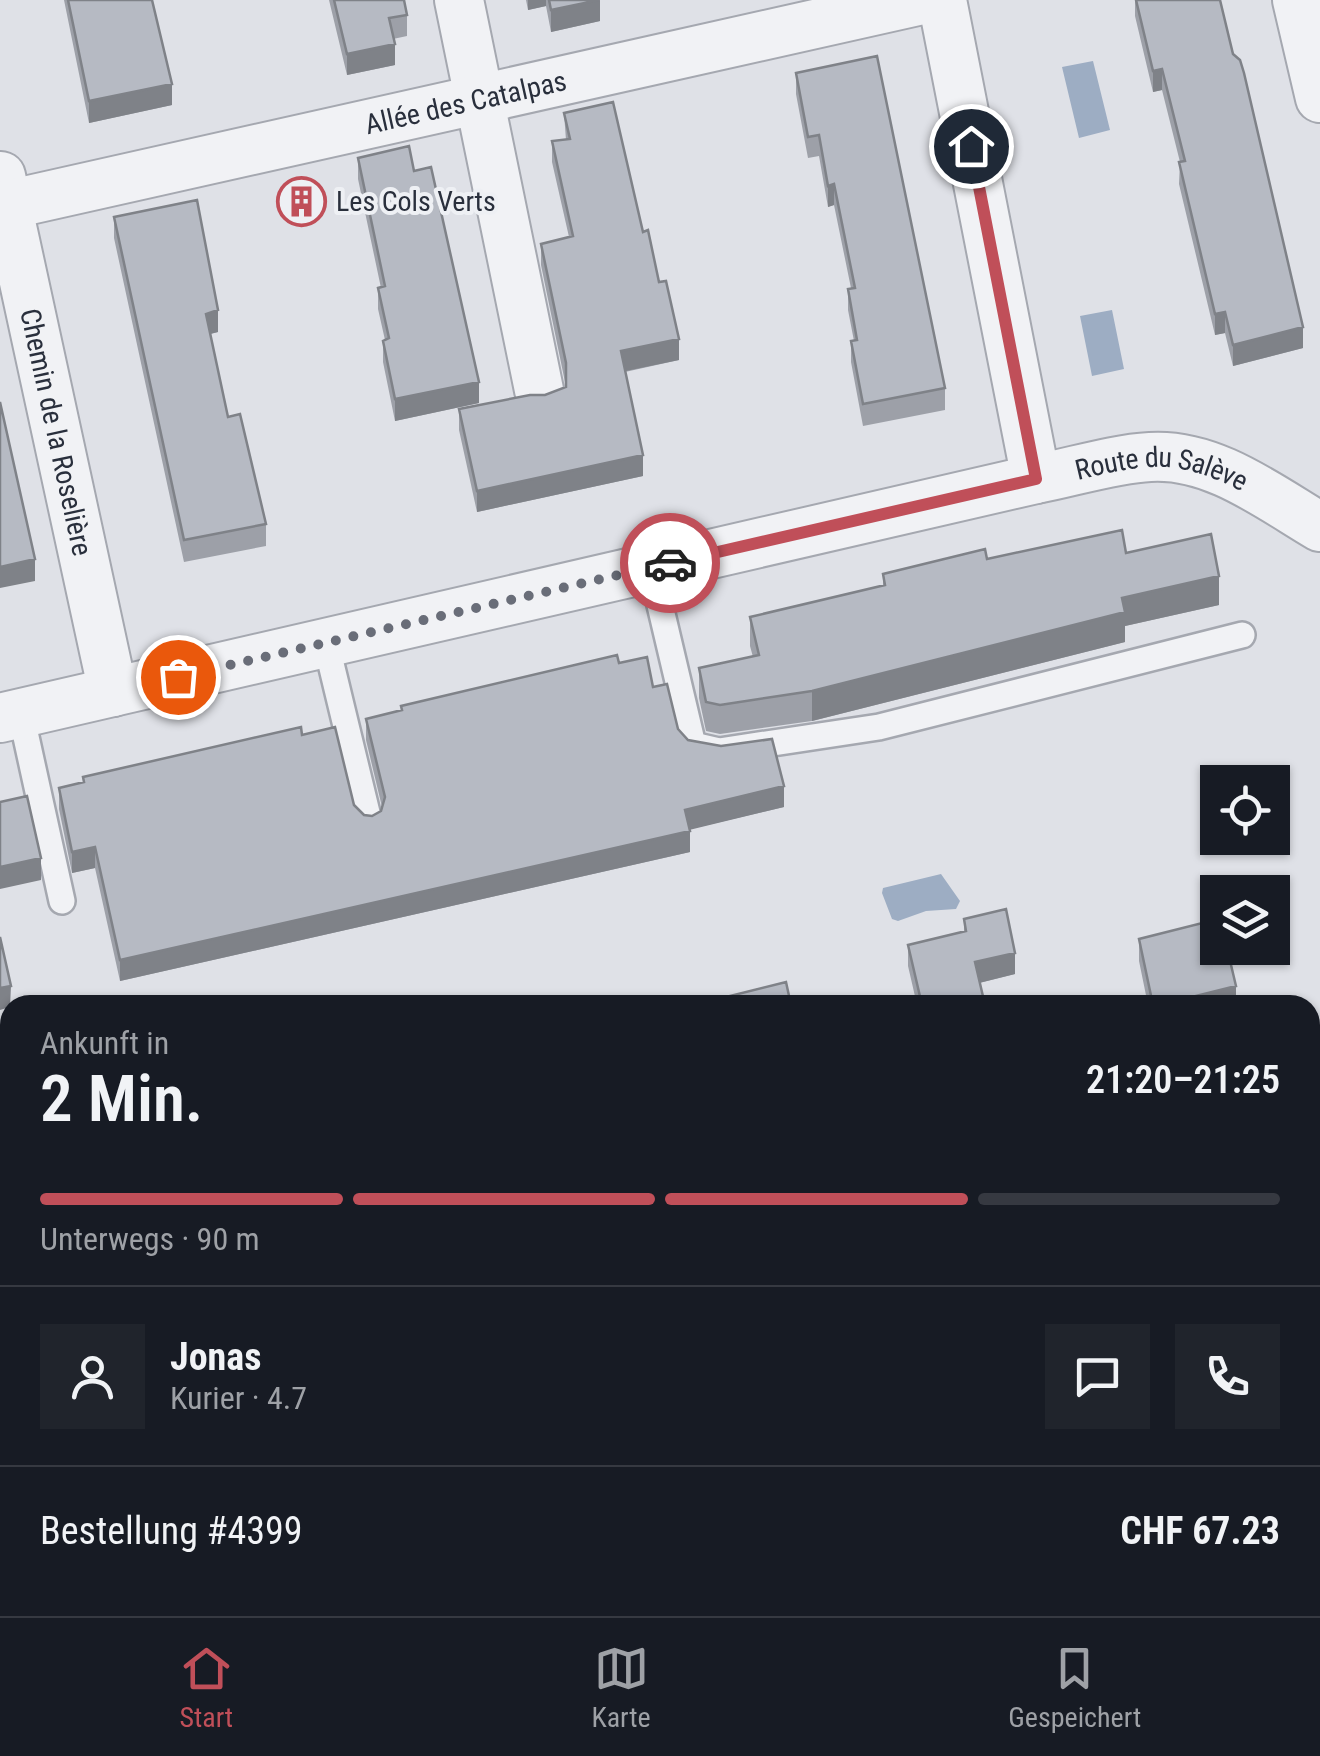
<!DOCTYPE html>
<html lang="de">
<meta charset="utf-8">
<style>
:root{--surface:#171b24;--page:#20242c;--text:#f1f3f6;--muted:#9ea1a6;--line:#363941;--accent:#c04f59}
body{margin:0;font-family:"Roboto Condensed",sans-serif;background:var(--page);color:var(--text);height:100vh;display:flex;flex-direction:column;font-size:38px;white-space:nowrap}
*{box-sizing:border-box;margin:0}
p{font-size:32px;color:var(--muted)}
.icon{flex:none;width:55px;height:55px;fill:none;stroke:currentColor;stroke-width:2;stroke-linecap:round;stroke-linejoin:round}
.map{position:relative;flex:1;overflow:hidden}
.side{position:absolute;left:0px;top:995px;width:1320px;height:622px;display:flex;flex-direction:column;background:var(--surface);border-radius:30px 30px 0 0;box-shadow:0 2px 8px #0004}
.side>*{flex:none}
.controls{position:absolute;left:1200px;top:765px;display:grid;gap:20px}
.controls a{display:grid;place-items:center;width:90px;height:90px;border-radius:0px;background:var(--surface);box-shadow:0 2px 8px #0004;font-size:50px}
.pin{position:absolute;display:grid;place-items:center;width:85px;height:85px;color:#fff;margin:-42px;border:5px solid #fff;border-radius:50%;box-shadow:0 2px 10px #0007}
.courier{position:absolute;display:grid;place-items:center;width:100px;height:100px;margin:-50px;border:8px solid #c04f59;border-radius:50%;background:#fff;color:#222;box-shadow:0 2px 12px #0007}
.overview em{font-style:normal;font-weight:600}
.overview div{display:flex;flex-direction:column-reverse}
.overview{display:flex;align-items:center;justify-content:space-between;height:170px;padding:0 40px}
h1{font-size:65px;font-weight:600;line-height:75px}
.bar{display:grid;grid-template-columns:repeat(4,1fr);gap:15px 10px;align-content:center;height:120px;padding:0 40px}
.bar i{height:12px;border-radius:8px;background:var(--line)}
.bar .current{background:var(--accent)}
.bar p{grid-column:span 4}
.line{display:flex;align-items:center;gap:25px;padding:0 40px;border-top:2px solid var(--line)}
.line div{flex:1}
.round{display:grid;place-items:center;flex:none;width:105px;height:105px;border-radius:0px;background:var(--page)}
.menu{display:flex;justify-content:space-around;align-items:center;height:140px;border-top:2px solid var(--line);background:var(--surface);font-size:28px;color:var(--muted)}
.menu a{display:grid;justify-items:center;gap:5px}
.menu .current{color:var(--accent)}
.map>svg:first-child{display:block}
</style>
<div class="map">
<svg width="1320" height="1616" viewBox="0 0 1320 1616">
<rect width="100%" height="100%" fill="#dfe1e7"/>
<path fill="#9dadc3" d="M 1093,61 L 1110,130 L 1079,138 L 1062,67 Z
M 1112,310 L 1124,369 L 1092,376 L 1080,316 Z
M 941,874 L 960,901 L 956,909 L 926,911 L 898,921 L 892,919 L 882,893 L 883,888 Z"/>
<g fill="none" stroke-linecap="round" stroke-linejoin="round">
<defs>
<path id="service" d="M 651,567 L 693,745 L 719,751 L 879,727 L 1242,635
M 326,643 L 369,821
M 21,714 L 62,901"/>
<g id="minor">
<path d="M 459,0 L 539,390"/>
<path d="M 942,0 L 1036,479"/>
<path d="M 1297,0 L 1320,98"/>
<path id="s1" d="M 1,176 L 113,692"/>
<path id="s2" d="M 7,205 L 922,0"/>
<path id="s3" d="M 0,718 L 1036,479 C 1073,472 1113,459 1150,457 C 1213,453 1269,497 1320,527"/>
<path d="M 1310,1100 L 1320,1097"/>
<path d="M 390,1608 L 390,1616"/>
</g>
</defs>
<use href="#service" stroke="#a5a8b0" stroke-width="30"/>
<use href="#minor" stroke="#a5a8b0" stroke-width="52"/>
<use href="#service" stroke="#f1f2f5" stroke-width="25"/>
<use href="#minor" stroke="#f1f2f5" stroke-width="48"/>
</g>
<path fill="#9da0a8" d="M 64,0 L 152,0 L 172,105 L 89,123 Z
M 329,0 L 404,0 L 407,15 L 407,36 L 393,39 L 395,65 L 347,75 Z
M 526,0 L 600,0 L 600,21 L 551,32 L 546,6 L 528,10 Z
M 1135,0 L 1220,0 L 1303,348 L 1233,366 L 1225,333 L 1215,335 L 1179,184 L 1180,162 L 1162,90 L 1153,92 L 1135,16 Z
M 796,73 L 945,388 L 945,410 L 863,426 L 851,362 L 851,341 L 854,341 L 848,310 L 848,289 L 851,288 L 834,205 L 828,207 L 819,156 L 808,158 L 796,94 Z
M 564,113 L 643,232 L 659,282 L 679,360 L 625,372 L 643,476 L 477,512 L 459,430 L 459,409 L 545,395 L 566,387 L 541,265 L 541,244 L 569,237 L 552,162 L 552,141 L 566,140 Z
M 358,158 L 414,171 L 479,403 L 395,421 L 383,362 L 383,341 L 385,340 L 378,309 L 378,288 L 381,288 L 358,179 Z
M 114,217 L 218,332 L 210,334 L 228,417 L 266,524 L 266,546 L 184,562 L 114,238 Z
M 1126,553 L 1219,605 L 1125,626 L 1125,642 L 812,721 L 720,734 L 706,731 L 699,698 L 699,668 L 753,657 L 750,646 L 750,617 L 883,586 L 883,574 L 987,559 Z
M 619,663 L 653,687 L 678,729 L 688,740 L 784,807 L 690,829 L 690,852 L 120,981 L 95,868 L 72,873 L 59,809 L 59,788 L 83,782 L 83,777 L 302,735 L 354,805 L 364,815 L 372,816 L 381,811 L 382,807 L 366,740 L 366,719 L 401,710 L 401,706 Z
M 964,919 L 1015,974 L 979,983 L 985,1005 L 917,1005 L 908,966 L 908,945 L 964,931 Z
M 1139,939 L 1236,1005 L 1148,1005 L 1139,961 Z
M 1320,1187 L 1320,1300 L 1312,1299 L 1312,1278 Z
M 10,1402 L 10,1603 L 0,1604 L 0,1403 Z"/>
<path fill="#7f8288" d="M 528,0 L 546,0 L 546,6 L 528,10 Z
M 600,0 L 600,21 L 551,32 L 551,10 Z
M 395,44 L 395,65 L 347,75 L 347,54 Z
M 1162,69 L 1162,90 L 1153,92 L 1153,71 Z
M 172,84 L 172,105 L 89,123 L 89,101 Z
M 834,184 L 834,205 L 828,207 L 828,186 Z
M 218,310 L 218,332 L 206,335 L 206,314 Z
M 1225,312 L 1225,333 L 1215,335 L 1215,314 Z
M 1303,327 L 1303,348 L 1233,366 L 1233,345 Z
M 679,339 L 679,360 L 621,372 L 621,351 Z
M 479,382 L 479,403 L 395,421 L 395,399 Z
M 643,455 L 643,476 L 477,512 L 477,491 Z
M 35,559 L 35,581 L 0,588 L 0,567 Z
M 1219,576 L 1219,605 L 1125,626 L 1125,642 L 812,721 L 812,691 L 1122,598 Z
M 784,786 L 784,807 L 685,831 L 685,810 Z
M 690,831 L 690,852 L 120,981 L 120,960 Z
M 95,847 L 95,868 L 72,873 L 72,852 Z
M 41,858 L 41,880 L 0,889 L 0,867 Z
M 1015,953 L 1015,974 L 975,984 L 975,962 Z
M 11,986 L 10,1007 L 0,1010 L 0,988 Z
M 1236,986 L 1236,1005 L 1160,1005 Z
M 637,1608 L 700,1608 L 669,1616 L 637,1616 Z"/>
<path fill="#b6bac3" stroke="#7f8288" stroke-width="2.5" d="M 68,0 L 152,0 L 172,84 L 89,101 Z
M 334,0 L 404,0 L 407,15 L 389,18 L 395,44 L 347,54 Z
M 549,0 L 599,0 L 551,10 Z
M 1136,0 L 1220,0 L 1233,54 L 1240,60 L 1244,73 L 1303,327 L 1233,345 L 1225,312 L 1215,314 L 1179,162 L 1185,161 L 1162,69 L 1153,71 Z
M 877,56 L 945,388 L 863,404 L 851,341 L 857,340 L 848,289 L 855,288 L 834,184 L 828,186 L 819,135 L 808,137 L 796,73 Z
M 613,102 L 643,232 L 648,230 L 659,282 L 666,281 L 679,339 L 621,351 L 643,455 L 477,491 L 459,409 L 530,395 L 545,395 L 566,387 L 566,363 L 541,244 L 573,236 L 552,141 L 570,139 L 564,113 Z
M 409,146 L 414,171 L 431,167 L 479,382 L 395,399 L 383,341 L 389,338 L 378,288 L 385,286 L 358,158 Z
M 197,200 L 218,310 L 206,314 L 228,417 L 240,414 L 266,524 L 184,540 L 114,217 Z
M 0,402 L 35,559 L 0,567 Z
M 1122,530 L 1126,553 L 1211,534 L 1219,576 L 1122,598 L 1125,612 L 812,691 L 720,705 L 706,702 L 699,668 L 759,655 L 750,617 L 885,585 L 883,574 L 985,549 L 987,559 Z
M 617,655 L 619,663 L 647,657 L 653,687 L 667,684 L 678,729 L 688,740 L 721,746 L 772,739 L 784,786 L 685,810 L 690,831 L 120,960 L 95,847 L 72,852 L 59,788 L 84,782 L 83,777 L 301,727 L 302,735 L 335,727 L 354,805 L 364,815 L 372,816 L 381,811 L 385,797 L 366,719 L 402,710 L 401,706 Z
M 27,796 L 41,858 L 0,867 L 0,802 Z
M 1006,909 L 1015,953 L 975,962 L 985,1005 L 922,1005 L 908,945 L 966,931 L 964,919 Z
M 1218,919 L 1218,948 L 1227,948 L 1236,986 L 1160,1005 L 1153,1005 L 1139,939 Z
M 0,937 L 11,986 L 0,988 Z
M 786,982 L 791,1005 L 710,1005 L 710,1001 Z
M 1316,1187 L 1320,1187 L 1320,1278 L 1312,1278 Z
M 10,1402 L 10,1574 L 0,1575 L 0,1403 Z"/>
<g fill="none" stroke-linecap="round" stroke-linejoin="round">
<path stroke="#696d78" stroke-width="10" stroke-dasharray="0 18" d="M 178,677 L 670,563"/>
<path stroke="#c04f59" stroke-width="12" d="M 670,563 L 1036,479 L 971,146"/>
</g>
<defs>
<symbol id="building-ring" viewBox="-11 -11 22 22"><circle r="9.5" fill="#eef0f4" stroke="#c04f59" stroke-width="1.5"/><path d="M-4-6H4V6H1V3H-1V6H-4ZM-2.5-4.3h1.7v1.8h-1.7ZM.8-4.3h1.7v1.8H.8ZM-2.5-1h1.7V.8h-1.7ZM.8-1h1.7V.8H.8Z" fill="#c04f59"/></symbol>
</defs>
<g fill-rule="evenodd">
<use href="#building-ring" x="274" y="174" width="55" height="55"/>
</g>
<g text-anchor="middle" stroke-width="8" stroke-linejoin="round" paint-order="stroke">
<g font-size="28" fill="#292f3c" stroke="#eef0f4">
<text dy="10" stroke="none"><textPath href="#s2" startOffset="470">Allée des Catalpas</textPath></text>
<text dy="10" stroke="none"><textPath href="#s1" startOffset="262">Chemin de la Roselière</textPath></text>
<text dy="10" stroke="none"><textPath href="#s3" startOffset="1192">Route du Salève</textPath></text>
</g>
<g font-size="28" fill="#292f3c" stroke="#eef0f4" text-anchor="start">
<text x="336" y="211">Les Cols Verts</text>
</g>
</g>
</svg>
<div class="controls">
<a><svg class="icon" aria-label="locate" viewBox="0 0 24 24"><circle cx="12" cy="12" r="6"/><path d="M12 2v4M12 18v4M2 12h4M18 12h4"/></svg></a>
<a><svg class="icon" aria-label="layers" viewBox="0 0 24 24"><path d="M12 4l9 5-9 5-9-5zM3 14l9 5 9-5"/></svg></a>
</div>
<div class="pin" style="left:178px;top:677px;background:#ea580c"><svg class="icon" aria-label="bag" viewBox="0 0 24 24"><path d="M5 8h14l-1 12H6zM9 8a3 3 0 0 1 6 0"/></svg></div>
<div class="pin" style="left:971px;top:146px;background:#1f2937"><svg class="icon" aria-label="home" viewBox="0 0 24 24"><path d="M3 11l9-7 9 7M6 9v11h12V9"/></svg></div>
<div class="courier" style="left:670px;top:563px"><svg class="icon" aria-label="car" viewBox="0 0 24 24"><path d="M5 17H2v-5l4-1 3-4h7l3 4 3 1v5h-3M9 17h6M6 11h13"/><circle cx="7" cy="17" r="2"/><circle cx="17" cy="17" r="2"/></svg></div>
<section class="side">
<div class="overview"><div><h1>2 Min.</h1><p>Ankunft in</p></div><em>21:20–21:25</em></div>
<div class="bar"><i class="current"></i><i class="current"></i><i class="current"></i><i></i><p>Unterwegs · 90 m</p></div>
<div class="line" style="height:180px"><a class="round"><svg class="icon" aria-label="person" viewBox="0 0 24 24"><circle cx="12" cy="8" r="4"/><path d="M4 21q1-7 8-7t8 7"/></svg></a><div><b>Jonas</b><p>Kurier · 4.7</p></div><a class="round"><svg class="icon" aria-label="chat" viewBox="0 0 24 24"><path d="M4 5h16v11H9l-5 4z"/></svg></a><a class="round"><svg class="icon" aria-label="phone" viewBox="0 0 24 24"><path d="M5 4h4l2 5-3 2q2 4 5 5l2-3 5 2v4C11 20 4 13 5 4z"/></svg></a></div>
<div class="line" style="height:130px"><div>Bestellung #4399</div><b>CHF 67.23</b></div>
</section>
</div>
<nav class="menu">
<a class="current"><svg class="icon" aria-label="home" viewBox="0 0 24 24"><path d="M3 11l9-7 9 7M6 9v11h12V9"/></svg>Start</a>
<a><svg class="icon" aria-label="map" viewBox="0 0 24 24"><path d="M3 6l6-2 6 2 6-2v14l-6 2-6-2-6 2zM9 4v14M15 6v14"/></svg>Karte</a>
<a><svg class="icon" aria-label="saved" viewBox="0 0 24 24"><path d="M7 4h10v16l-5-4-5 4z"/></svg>Gespeichert</a>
</nav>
